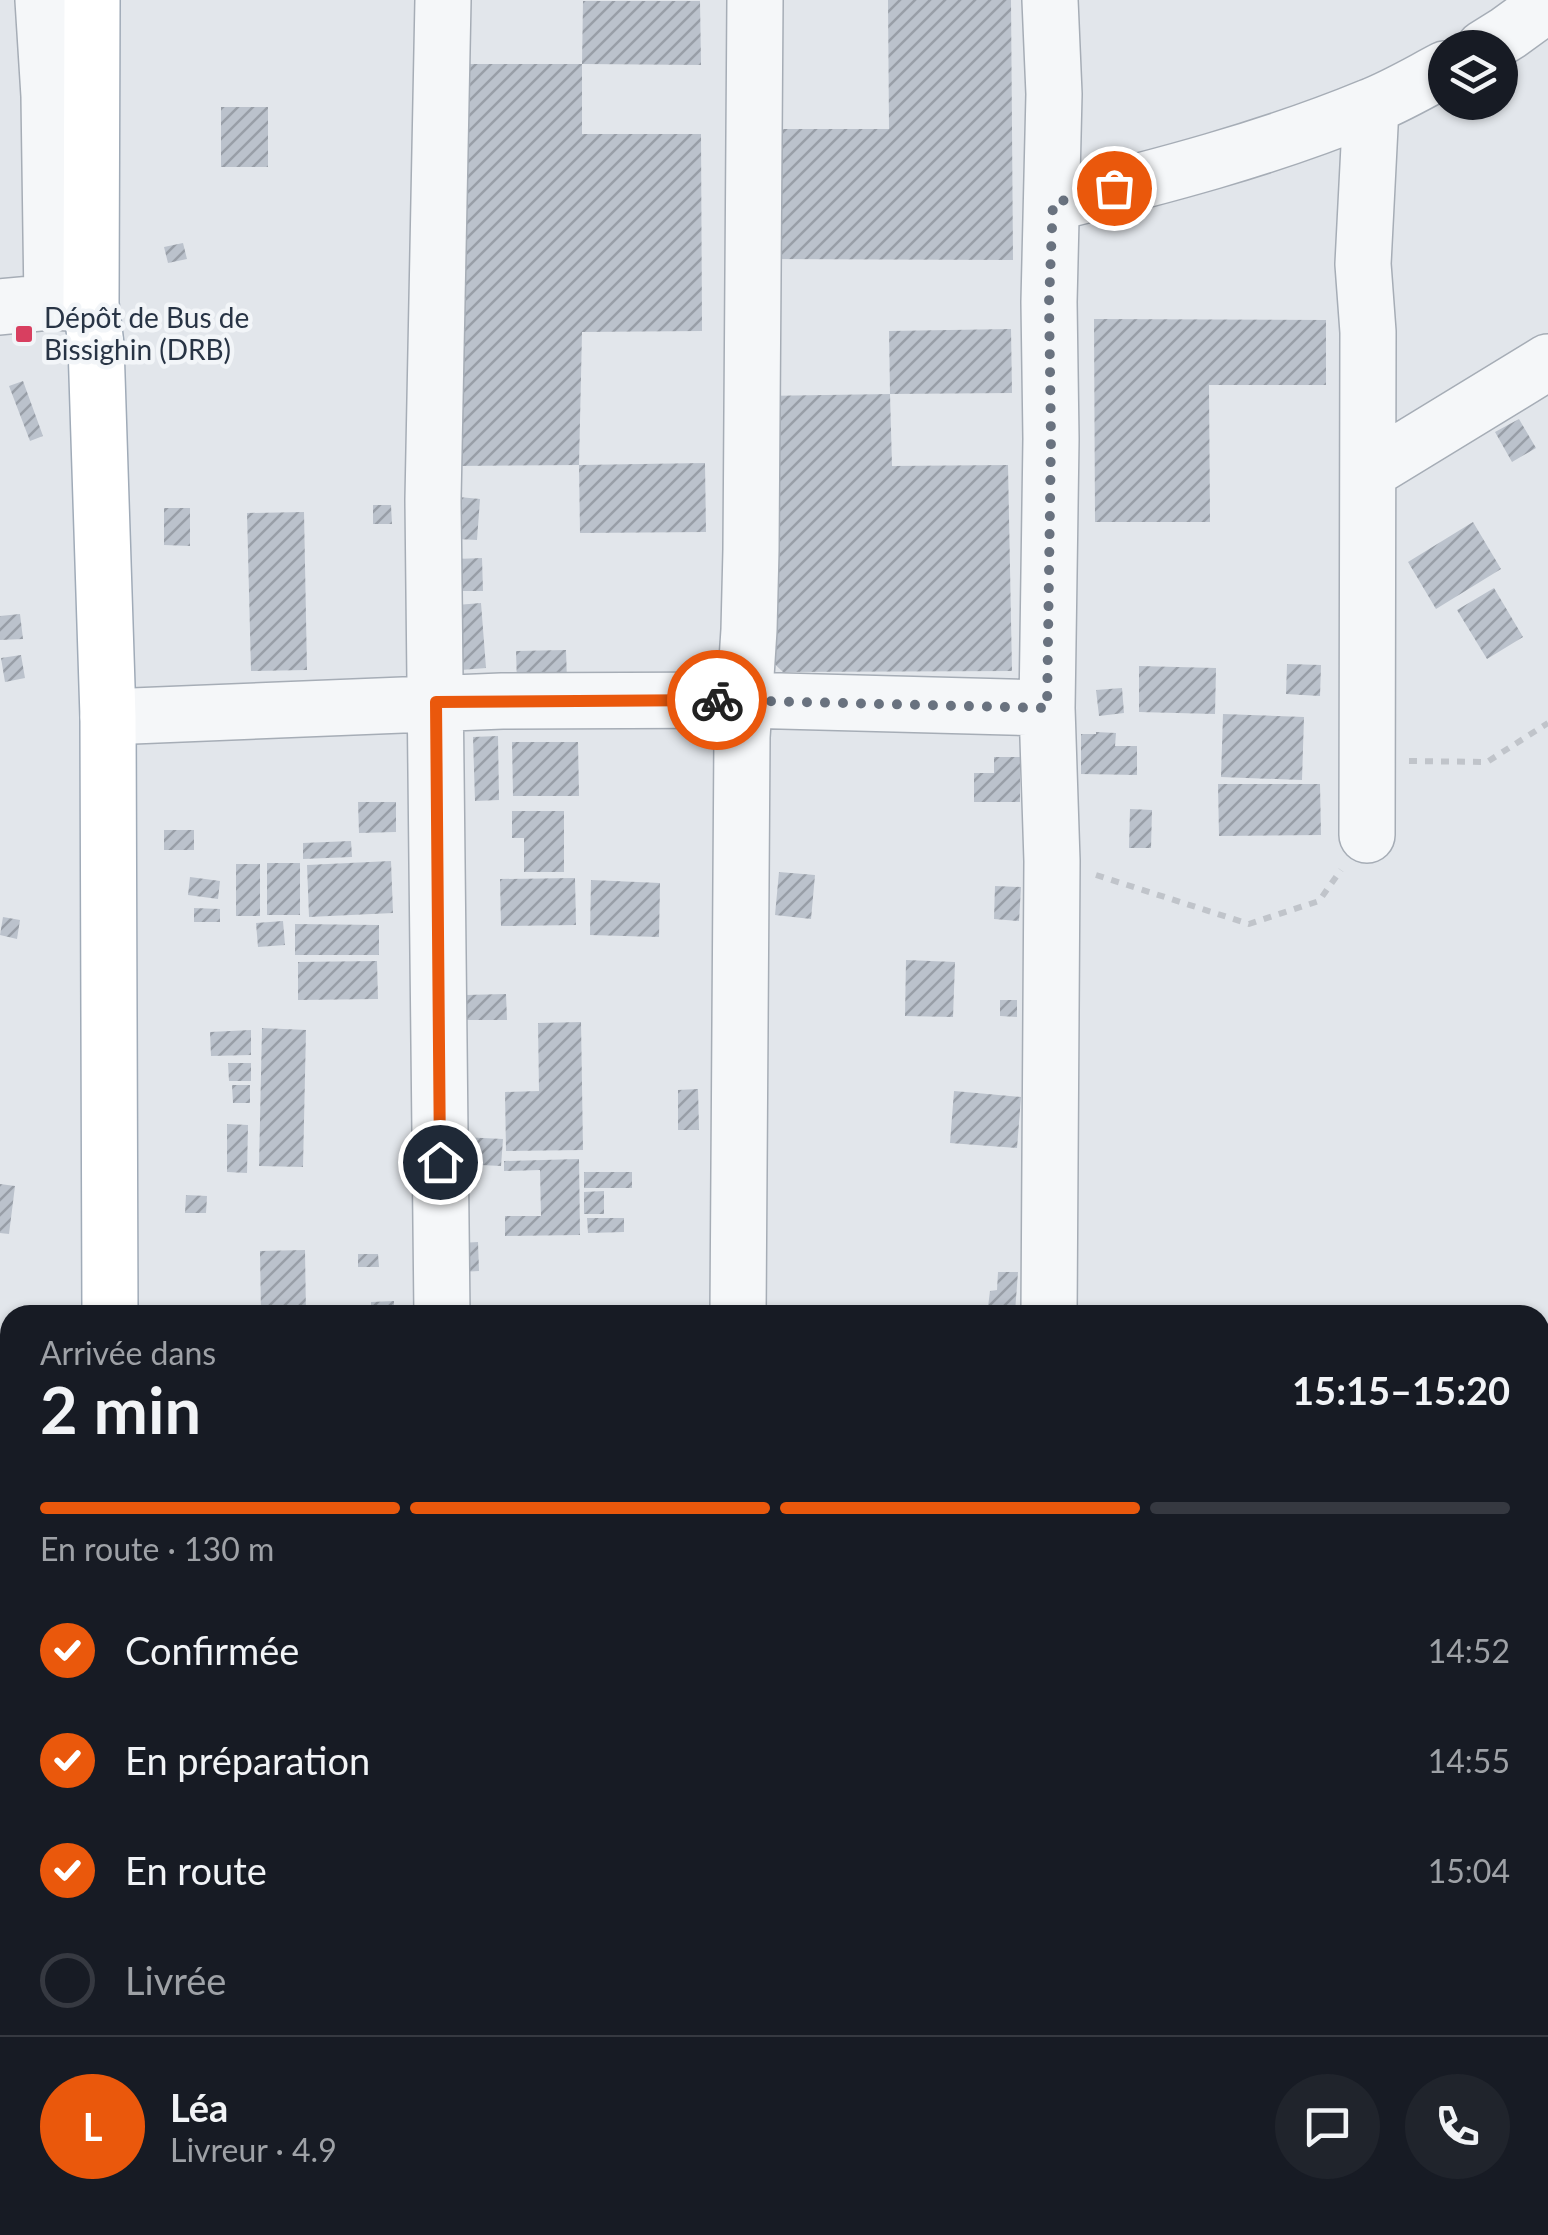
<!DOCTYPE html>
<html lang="fr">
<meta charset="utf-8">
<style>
:root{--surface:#171b24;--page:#20242c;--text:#f1f3f6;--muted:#9ea1a6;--line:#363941;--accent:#ea580c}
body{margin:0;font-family:Lato,sans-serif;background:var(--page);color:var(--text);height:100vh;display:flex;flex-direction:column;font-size:38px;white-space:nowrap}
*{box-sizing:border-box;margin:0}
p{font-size:32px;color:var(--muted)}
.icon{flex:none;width:55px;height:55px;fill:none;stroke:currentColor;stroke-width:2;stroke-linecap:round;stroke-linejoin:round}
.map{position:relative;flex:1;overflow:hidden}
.sheet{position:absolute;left:0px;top:1305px;width:1550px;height:930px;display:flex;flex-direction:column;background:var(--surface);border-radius:30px 30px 0 0;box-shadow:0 2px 8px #0004}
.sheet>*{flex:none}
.buttons{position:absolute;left:1428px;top:30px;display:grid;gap:20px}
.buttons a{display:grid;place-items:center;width:90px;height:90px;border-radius:50%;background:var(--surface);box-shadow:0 2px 8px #0004;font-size:50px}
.pin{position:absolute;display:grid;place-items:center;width:85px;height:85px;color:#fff;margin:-42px;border:5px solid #fff;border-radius:50%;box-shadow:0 2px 10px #0007}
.courier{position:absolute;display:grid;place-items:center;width:100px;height:100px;margin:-50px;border:8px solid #ea580c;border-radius:50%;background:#fff;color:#222;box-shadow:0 2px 12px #0007}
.overview em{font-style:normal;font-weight:700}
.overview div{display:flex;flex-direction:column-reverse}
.overview{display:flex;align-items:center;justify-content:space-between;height:170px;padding:0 40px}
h1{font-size:65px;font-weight:700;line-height:75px}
.bar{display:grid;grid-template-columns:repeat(4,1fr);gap:15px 10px;align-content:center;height:120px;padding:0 40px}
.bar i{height:12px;border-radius:8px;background:var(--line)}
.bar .selected{background:var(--accent)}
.bar p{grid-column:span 4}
.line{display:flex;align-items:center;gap:25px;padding:0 40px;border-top:2px solid var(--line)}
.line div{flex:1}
.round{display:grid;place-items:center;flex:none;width:105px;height:105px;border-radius:52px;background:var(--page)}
ol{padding:0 40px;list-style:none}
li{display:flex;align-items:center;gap:30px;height:110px}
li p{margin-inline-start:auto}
li .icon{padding:10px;border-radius:50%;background:var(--accent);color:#fff;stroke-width:4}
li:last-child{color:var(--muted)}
li i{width:55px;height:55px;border:5px solid var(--line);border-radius:50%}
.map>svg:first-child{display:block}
</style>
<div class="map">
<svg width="1548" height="2235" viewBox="0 0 1548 2235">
<defs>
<pattern id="building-hatch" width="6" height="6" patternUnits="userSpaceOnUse" patternTransform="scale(2.5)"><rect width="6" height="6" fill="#bbc2cc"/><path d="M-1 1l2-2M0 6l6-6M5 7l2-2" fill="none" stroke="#989ea7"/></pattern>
</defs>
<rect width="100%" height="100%" fill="#e2e6eb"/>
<path fill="url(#building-hatch)" d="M 888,0 L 1011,0 L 1013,260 L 765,259 L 764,129 L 889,129 Z
M 583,1 L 700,1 L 701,65 L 582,64 Z
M 456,64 L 582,64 L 582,134 L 701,134 L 702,331 L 582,332 L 579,465 L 705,463 L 706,532 L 580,533 L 579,465 L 456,466 Z
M 221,107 L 268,107 L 268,167 L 221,167 Z
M 183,243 L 187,259 L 168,263 L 164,247 Z
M 1094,319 L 1326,320 L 1326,385 L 1209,385 L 1210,522 L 1095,522 Z
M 1011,329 L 1012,393 L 890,394 L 892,466 L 1008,465 L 1012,671 L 783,672 L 762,652 L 760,396 L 890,394 L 889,331 Z
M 23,381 L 43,436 L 30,441 L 9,386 Z
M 1519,419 L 1536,448 L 1512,462 L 1495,432 Z
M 459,497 L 480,499 L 477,540 L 457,539 Z
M 373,505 L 391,505 L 392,524 L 373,524 Z
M 164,508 L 190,508 L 190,546 L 164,545 Z
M 304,512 L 307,670 L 251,671 L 247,513 Z
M 1473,522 L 1501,569 L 1436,609 L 1408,562 Z
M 482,558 L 483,591 L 456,591 L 456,559 Z
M 1494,588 L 1523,637 L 1487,659 L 1457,610 Z
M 481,603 L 486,668 L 461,670 L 457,605 Z
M 20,614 L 23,639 L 0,640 L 0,616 Z
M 566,650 L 567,681 L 517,683 L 516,651 Z
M 21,655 L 25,678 L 5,682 L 1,658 Z
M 1287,664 L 1321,665 L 1320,696 L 1286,694 Z
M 1139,666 L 1216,668 L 1215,714 L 1139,712 Z
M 1122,688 L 1124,713 L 1099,716 L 1096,690 Z
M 1223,714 L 1304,717 L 1302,780 L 1221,777 Z
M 1096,732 L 1116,733 L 1115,746 L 1137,746 L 1137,775 L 1081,774 L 1081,734 L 1096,734 Z
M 498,736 L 499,800 L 475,801 L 473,737 Z
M 512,742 L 578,742 L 579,796 L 513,796 Z
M 994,757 L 1020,757 L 1020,802 L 974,802 L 974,773 L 994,773 Z
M 1218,784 L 1320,784 L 1321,835 L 1219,836 Z
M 358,802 L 396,802 L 396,832 L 359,833 Z
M 1130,809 L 1152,810 L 1151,848 L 1129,848 Z
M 512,811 L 564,811 L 564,872 L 524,872 L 524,838 L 512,838 Z
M 164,830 L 194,830 L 194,850 L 164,850 Z
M 351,841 L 352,857 L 303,859 L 303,843 Z
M 391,861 L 393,913 L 309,917 L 307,865 Z
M 267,863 L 300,863 L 300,915 L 267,915 Z
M 236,864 L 260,864 L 260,916 L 236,916 Z
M 779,872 L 815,875 L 811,919 L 775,915 Z
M 190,877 L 220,881 L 218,899 L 188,895 Z
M 575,878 L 576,925 L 501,926 L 500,879 Z
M 591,880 L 660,883 L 659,937 L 590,935 Z
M 995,886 L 1021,887 L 1019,921 L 994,919 Z
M 194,908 L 220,909 L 220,922 L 194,922 Z
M 3,917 L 20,920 L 17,939 L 0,935 Z
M 283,921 L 285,945 L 258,947 L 256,923 Z
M 295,924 L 379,925 L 379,955 L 295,955 Z
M 906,960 L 955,962 L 953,1017 L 905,1016 Z
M 377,961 L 378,999 L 298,1000 L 298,962 Z
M 506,994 L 507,1020 L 466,1020 L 465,995 Z
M 1000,1000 L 1017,1000 L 1017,1017 L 1000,1016 Z
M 581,1022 L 583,1150 L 506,1151 L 505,1092 L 539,1091 L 538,1023 Z
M 262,1028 L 306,1030 L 303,1167 L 259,1166 Z
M 251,1030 L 251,1055 L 211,1056 L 210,1032 Z
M 228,1063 L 251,1063 L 251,1081 L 229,1081 Z
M 232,1085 L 250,1085 L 250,1103 L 233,1103 Z
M 698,1089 L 699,1130 L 678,1130 L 678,1090 Z
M 954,1091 L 1021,1097 L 1017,1148 L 950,1143 Z
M 227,1124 L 248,1125 L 247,1173 L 227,1172 Z
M 462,1137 L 503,1139 L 501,1166 L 460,1164 Z
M 579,1159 L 580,1235 L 505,1236 L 505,1216 L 541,1216 L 540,1170 L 504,1171 L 504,1161 Z
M 584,1172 L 632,1172 L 632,1188 L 584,1188 Z
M 0,1184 L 15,1186 L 9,1234 L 0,1233 Z
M 604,1191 L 604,1214 L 584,1214 L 584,1192 Z
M 186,1195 L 207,1196 L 206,1213 L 185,1213 Z
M 587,1218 L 624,1218 L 624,1232 L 588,1233 Z
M 478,1242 L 479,1271 L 461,1272 L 460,1243 Z
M 305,1250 L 306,1315 L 261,1315 L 260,1251 Z
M 358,1254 L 378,1254 L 379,1267 L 358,1267 Z
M 998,1272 L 1018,1272 L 1015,1312 L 988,1307 L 990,1291 L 997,1290 Z
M 394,1301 L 394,1315 L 371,1315 L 371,1302 Z
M 0,1679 L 3,1679 L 5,1748 L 0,1748 Z
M 1540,1864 L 1548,1864 L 1548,1904 L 1540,1904 Z
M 0,1909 L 10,1910 L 5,2004 L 0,2003 Z"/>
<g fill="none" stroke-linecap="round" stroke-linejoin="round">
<defs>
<path id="minor" d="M 43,0 L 49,96 L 52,302
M 1484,48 L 1508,33 L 1548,4
M 1053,203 C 1160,177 1267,149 1369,107 C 1395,97 1420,82 1445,69
M 0,307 L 52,302 L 88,304
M 1368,472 L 1548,362
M 108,717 L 502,701 L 745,700 L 1047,708
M 1367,835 L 1368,332 L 1363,264 L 1371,107
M 442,1315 L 433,500 L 443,0
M 738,1315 L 742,737 L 749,630 L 751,550 L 755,0
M 1049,1315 L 1052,861 L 1047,708 L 1051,439 L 1049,302 L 1054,94 L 1050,0
M 1540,1690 L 1548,1690
M 0,1886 L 10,1885
M 1540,2021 L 1548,2019
M 741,2235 L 741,2225
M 1470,2235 L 1470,2225"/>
<path id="major" d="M 92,0 L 91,304 L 96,345 L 108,717 L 110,1315
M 102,2235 L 102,2225"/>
</defs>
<use href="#minor" stroke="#a6adb6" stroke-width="58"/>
<use href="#major" stroke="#a0abb8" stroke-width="58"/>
<path stroke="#c0c4ca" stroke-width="6" stroke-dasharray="8 8" stroke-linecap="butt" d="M 1409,761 L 1487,762 L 1548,723
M 1096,875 L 1249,924 L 1319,901 L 1341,870"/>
<use href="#minor" stroke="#f5f7f9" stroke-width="55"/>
<use href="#major" stroke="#fff" stroke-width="55"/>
</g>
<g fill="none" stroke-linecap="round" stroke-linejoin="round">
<path stroke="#69727f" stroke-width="10" stroke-dasharray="0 18" d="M 717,700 L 1047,708 L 1051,438 L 1049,302 L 1053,203 L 1114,188"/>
<path stroke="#ea580c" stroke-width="12" d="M 440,1162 L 436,702 L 717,700"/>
</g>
<rect fill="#d83f60" stroke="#f2f5f8" stroke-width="4" x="14" y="324" width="20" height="20" rx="5"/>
<g text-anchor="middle" stroke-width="9" stroke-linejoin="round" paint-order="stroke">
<g font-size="28" fill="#283445" stroke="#f2f5f8" text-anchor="start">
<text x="44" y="328">Dépôt de Bus de<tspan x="44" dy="32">Bissighin (DRB)</tspan></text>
</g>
</g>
</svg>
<div class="buttons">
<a><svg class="icon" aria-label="layers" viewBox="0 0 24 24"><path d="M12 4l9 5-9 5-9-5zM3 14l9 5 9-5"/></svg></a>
</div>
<div class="pin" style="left:1114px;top:188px;background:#ea580c"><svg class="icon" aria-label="bag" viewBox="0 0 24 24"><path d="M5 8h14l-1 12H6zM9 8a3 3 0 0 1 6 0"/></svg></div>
<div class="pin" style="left:440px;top:1162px;background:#1f2937"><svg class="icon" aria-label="home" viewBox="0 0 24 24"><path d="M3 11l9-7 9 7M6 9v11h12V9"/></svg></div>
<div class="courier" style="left:717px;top:700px"><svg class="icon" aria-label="bike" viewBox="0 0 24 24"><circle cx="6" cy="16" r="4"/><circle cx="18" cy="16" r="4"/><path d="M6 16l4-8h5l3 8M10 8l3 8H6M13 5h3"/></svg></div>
<section class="sheet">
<div class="overview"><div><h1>2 min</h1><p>Arrivée dans</p></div><em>15:15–15:20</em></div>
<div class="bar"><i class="selected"></i><i class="selected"></i><i class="selected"></i><i></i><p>En route · 130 m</p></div>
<ol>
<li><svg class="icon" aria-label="check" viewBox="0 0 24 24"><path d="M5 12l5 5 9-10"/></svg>Confirmée<p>14:52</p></li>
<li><svg class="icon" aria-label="check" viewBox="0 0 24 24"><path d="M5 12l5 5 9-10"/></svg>En préparation<p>14:55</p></li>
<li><svg class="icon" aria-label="check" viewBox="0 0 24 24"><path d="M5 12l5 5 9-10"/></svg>En route<p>15:04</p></li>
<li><i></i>Livrée</li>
</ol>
<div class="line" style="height:180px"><b class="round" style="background:var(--accent);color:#fff">L</b><div><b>Léa</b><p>Livreur · 4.9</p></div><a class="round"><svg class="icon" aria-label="chat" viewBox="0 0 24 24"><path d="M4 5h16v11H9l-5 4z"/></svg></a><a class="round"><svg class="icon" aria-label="phone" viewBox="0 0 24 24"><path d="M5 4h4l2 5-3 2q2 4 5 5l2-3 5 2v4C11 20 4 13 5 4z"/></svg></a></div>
</section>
</div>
